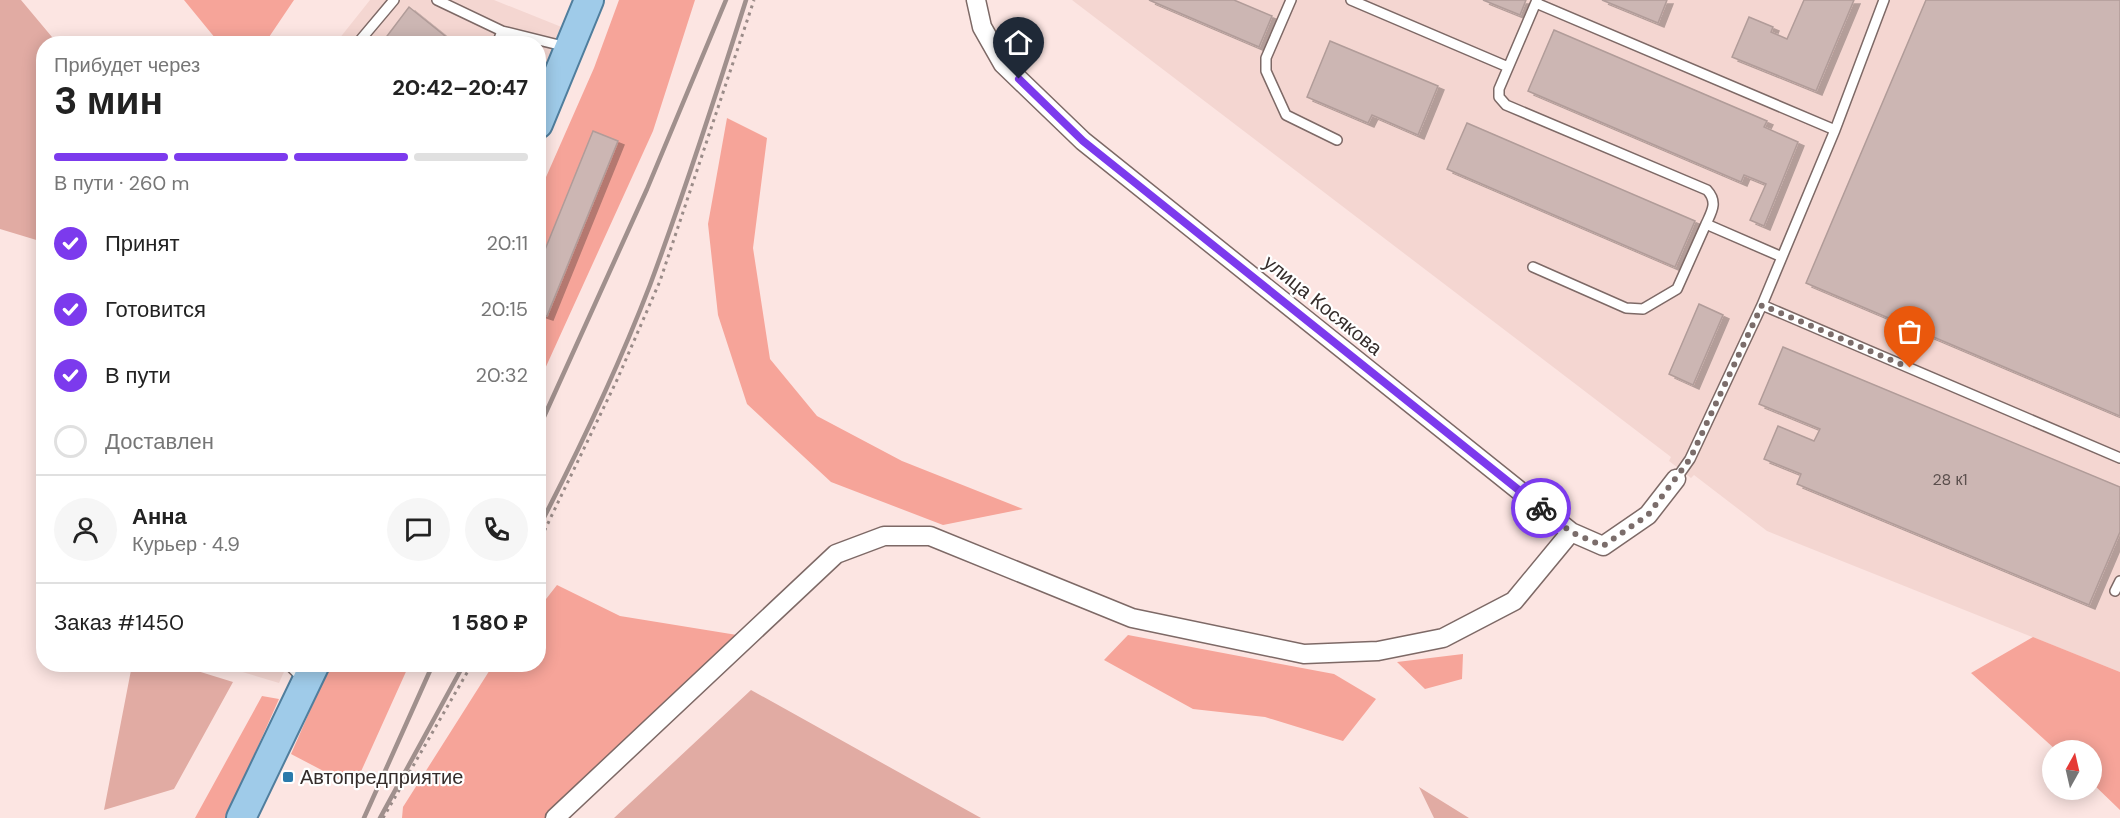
<!DOCTYPE html>
<html lang="ru">
<meta charset="utf-8">
<style>
:root{--surface:#fff;--page:#f6f6f6;--text:#222;--muted:#767676;--line:#e0e0e0;--accent:#7c3aed}
body{margin:0;font-family:"DM Sans",sans-serif;background:var(--page);color:var(--text);height:100vh;display:flex;flex-direction:column;font-size:22px;white-space:nowrap}
*{box-sizing:border-box;margin:0}
p{font-size:20px;color:var(--muted)}
.icon{flex:none;width:33px;height:33px;fill:none;stroke:currentColor;stroke-width:2;stroke-linecap:round;stroke-linejoin:round}
.map{position:relative;flex:1;overflow:hidden}
.drawer{position:absolute;left:36px;top:36px;width:510px;height:636px;display:flex;flex-direction:column;background:var(--surface);border-radius:24px;box-shadow:0 3px 15px #0003}
.drawer>*{flex:none}
.needle{width:39px;rotate:8deg}
.fabs{position:absolute;left:2042px;top:740px;display:grid;gap:12px}
.fabs a{display:grid;place-items:center;width:60px;height:60px;border-radius:50%;background:var(--surface);box-shadow:0 3px 15px #0003;font-size:30px}
.pin{position:absolute;display:grid;place-items:center;width:51px;height:51px;color:#fff;margin:-62px -26px;border-radius:50% 50% 50% 0;rotate:-45deg;box-shadow:0 0 6px #0007}
.pin .icon{rotate:45deg}
.courier{position:absolute;display:grid;place-items:center;width:60px;height:60px;margin:-30px;border:4px solid #7c3aed;border-radius:50%;background:#fff;color:#222;box-shadow:0 2px 8px #0007}
.head em{font-style:normal;font-weight:700}
.head div{display:flex;flex-direction:column-reverse}
.head{display:flex;align-items:center;justify-content:space-between;height:102px;padding:0 18px}
h1{font-size:39px;font-weight:700;line-height:45px}
.bar{display:grid;grid-template-columns:repeat(4,1fr);gap:9px 6px;align-content:center;height:72px;padding:0 18px}
.bar i{height:8px;border-radius:4px;background:var(--line)}
.bar .on{background:var(--accent)}
.bar p{grid-column:span 4}
.line{display:flex;align-items:center;gap:15px;padding:0 18px;border-top:2px solid var(--line)}
.line div{flex:1}
.round{display:grid;place-items:center;flex:none;width:63px;height:63px;border-radius:32px;background:var(--page)}
ol{padding:0 18px;list-style:none}
li{display:flex;align-items:center;gap:18px;height:66px}
li p{margin-inline-start:auto}
li .icon{padding:6px;border-radius:50%;background:var(--accent);color:#fff;stroke-width:4}
li:last-child{color:var(--muted)}
li i{width:33px;height:33px;border:3px solid var(--line);border-radius:50%}
.map>svg:first-child{display:block}
</style>
<div class="map">
<svg width="2120" height="818" viewBox="0 0 2120 818">
<defs>
<filter id="shadow"><feDropShadow dx="6" dy="4" stdDeviation="0" flood-color="#0004"/></filter>
</defs>
<rect width="100%" height="100%" fill="#fce5e2"/>
<path fill="#f4d6d1" d="M 370,0 L 494,0 L 564,28 L 539,86 L 538,44 L 335,44 Z
M 1072,0 L 2120,0 L 2120,672 L 1767,531 L 1694,475 L 1691,478 L 1669,461 L 1671,457 Z
M 219,665 L 287,665 L 279,683 Z"/>
<path fill="#e1aba3" d="M 0,0 L 21,0 L 57,43 L 44,44 L 43,242 L 0,229 Z
M 132,665 L 178,665 L 233,682 L 174,789 L 104,810 Z
M 751,690 L 981,818 L 614,818 Z
M 1419,787 L 1469,818 L 1434,818 Z"/>
<path fill="#f6a499" d="M 184,0 L 294,0 L 265,43 L 220,44 Z
M 619,0 L 695,0 L 653,131 L 539,382 L 539,193 L 594,68 Z
M 727,118 L 767,138 L 753,248 L 770,359 L 817,416 L 902,461 L 1023,509 L 943,525 L 831,482 L 747,404 L 718,315 L 708,224 Z
M 557,585 L 620,616 L 737,635 L 545,818 L 402,818 L 403,807 L 493,665 L 538,664 L 539,608 Z
M 1128,635 L 1334,674 L 1376,699 L 1343,741 L 1265,717 L 1193,709 L 1104,660 Z
M 2033,637 L 2120,672 L 2120,810 L 2091,782 L 2091,750 L 2056,750 L 1971,673 Z
M 1463,654 L 1462,679 L 1425,689 L 1397,662 Z
M 330,665 L 409,665 L 354,787 L 291,754 Z
M 262,696 L 279,699 L 228,814 L 225,818 L 195,818 Z"/>
<path fill="#ccb6b3" stroke="#b19c99" stroke-width="1.5" filter="url(#shadow)" d="M 1149,0 L 1234,0 L 1272,16 L 1259,47 Z
M 1483,0 L 1526,0 L 1520,15 Z
M 1602,0 L 1667,0 L 1658,23 Z
M 1804,0 L 1854,0 L 1816,91 L 1732,57 L 1749,17 L 1773,27 L 1771,32 L 1787,39 Z
M 1926,0 L 2120,0 L 2120,416 L 1806,283 Z
M 409,7 L 455,44 L 381,44 Z
M 1554,30 L 1767,121 L 1764,127 L 1798,142 L 1764,226 L 1750,220 L 1766,184 L 1744,175 L 1741,182 L 1528,91 Z
M 1330,41 L 1438,86 L 1418,135 L 1372,115 L 1368,123 L 1307,97 Z
M 1467,123 L 1695,221 L 1675,267 L 1447,169 Z
M 593,131 L 618,141 L 547,316 L 538,313 L 538,267 Z
M 1699,304 L 1723,315 L 1693,385 L 1669,374 Z
M 1783,347 L 2120,487 L 2120,532 L 2089,605 L 1797,484 L 1801,474 L 1764,459 L 1778,426 L 1814,441 L 1820,429 L 1759,404 Z"/>
<g fill="none" stroke-linecap="round" stroke-linejoin="round">
<defs>
<path id="service" d="M 437,0 L 502,31
M 1291,0 L 1266,58 L 1266,71 L 1286,115 L 1337,140
M 1351,0 L 1508,67
M 1537,0 L 1499,89 L 1499,97 L 1506,105 L 1707,190 C 1718,202 1712,211 1706,224 L 1782,257
M 1884,0 L 1835,130 L 1762,305 L 2120,458
M 1536,3 L 1835,130
M 357,44 L 394,0
M 497,44 L 502,31 L 567,47
M 1533,267 L 1626,308 L 1643,309 L 1677,289 L 1706,224
M 1676,479 L 1690,459 L 1762,305
M 2115,591 L 2120,581
M 288,664 L 303,679"/>
<path id="minor" d="M 976,0 L 982,27 L 1003,64 L 1083,141 L 1571,532 L 1603,546 L 1648,515 L 1676,479
M 555,818 L 836,554 L 884,536 L 930,536 L 1132,618 L 1304,654 L 1378,651 L 1443,638 L 1514,601 L 1571,532"/>
<path id="primary" d="M 538,124 L 589,0
M 241,818 L 315,664"/>
</defs>
<use href="#service" stroke="#7d6966" stroke-width="12"/>
<use href="#minor" stroke="#7d6966" stroke-width="21"/>
<use href="#primary" stroke="#507e9d" stroke-width="32"/>
<path stroke="#9a8b88" stroke-width="3" stroke-dasharray="3 4.5" stroke-linecap="butt" d="M 538,544 L 617,380 L 660,281 L 754,0
M 383,818 L 472,664"/>
<use href="#service" stroke="#fff" stroke-width="9"/>
<use href="#minor" stroke="#fff" stroke-width="18"/>
<use href="#primary" stroke="#9fcbe9" stroke-width="28"/>
<path stroke="#a0908d" stroke-width="4.5" d="M 538,430 L 647,189 L 726,0
M 538,529 C 579,450 618,368 650,285 C 685,191 716,95 746,0
M 364,818 L 433,664
M 380,818 L 464,664"/>
</g>
<g fill="none" stroke-linecap="round" stroke-linejoin="round">
<path stroke="#7b6d6b" stroke-width="6" stroke-dasharray="0 10.8" d="M 1541,508 L 1571,532 L 1603,546 L 1648,515 L 1690,459 L 1762,305 L 1910,368"/>
<path stroke="#7c3aed" stroke-width="8" d="M 1019,79 L 1083,141 L 1541,508"/>
</g>
<rect fill="#2a7bac" stroke="#fff" stroke-width="2" x="282" y="771" width="12" height="12" rx="3"/>
<g text-anchor="middle" stroke-width="4.5" stroke-linejoin="round" paint-order="stroke">
<g font-size="16" fill="#5b4f4d">
<text x="1950" y="485">28 к1</text>
</g>
<g font-size="20" fill="#352d2b" stroke="#fff">
<text transform="translate(1323 305) rotate(39)" y="7">улица Косякова</text>
</g>
<g font-size="20" fill="#352d2b" stroke="#fff" text-anchor="start">
<text x="300" y="784">Автопредприятие</text>
</g>
</g>
</svg>
<div class="fabs">
<a><svg class="needle" viewBox="-14 -14 28 28"><path d="M0-13l5 13h-10z" fill="#e53935"/><path d="M0 13l5-13h-10z" fill="#767676"/></svg></a>
</div>
<div class="pin" style="left:1910px;top:368px;background:#ea580c"><svg class="icon" aria-label="bag" viewBox="0 0 24 24"><path d="M5 8h14l-1 12H6zM9 8a3 3 0 0 1 6 0"/></svg></div>
<div class="pin" style="left:1019px;top:79px;background:#1f2937"><svg class="icon" aria-label="home" viewBox="0 0 24 24"><path d="M3 11l9-7 9 7M6 9v11h12V9"/></svg></div>
<div class="courier" style="left:1541px;top:508px"><svg class="icon" aria-label="bike" viewBox="0 0 24 24"><circle cx="6" cy="16" r="4"/><circle cx="18" cy="16" r="4"/><path d="M6 16l4-8h5l3 8M10 8l3 8H6M13 5h3"/></svg></div>
<section class="drawer">
<div class="head"><div><h1>3 мин</h1><p>Прибудет через</p></div><em>20:42–20:47</em></div>
<div class="bar"><i class="on"></i><i class="on"></i><i class="on"></i><i></i><p>В пути · 260 m</p></div>
<ol>
<li><svg class="icon" aria-label="check" viewBox="0 0 24 24"><path d="M5 12l5 5 9-10"/></svg>Принят<p>20:11</p></li>
<li><svg class="icon" aria-label="check" viewBox="0 0 24 24"><path d="M5 12l5 5 9-10"/></svg>Готовится<p>20:15</p></li>
<li><svg class="icon" aria-label="check" viewBox="0 0 24 24"><path d="M5 12l5 5 9-10"/></svg>В пути<p>20:32</p></li>
<li><i></i>Доставлен</li>
</ol>
<div class="line" style="height:108px"><a class="round"><svg class="icon" aria-label="person" viewBox="0 0 24 24"><circle cx="12" cy="8" r="4"/><path d="M4 21q1-7 8-7t8 7"/></svg></a><div><b>Анна</b><p>Курьер · 4.9</p></div><a class="round"><svg class="icon" aria-label="chat" viewBox="0 0 24 24"><path d="M4 5h16v11H9l-5 4z"/></svg></a><a class="round"><svg class="icon" aria-label="phone" viewBox="0 0 24 24"><path d="M5 4h4l2 5-3 2q2 4 5 5l2-3 5 2v4C11 20 4 13 5 4z"/></svg></a></div>
<div class="line" style="height:78px"><div>Заказ #1450</div><b>1 580 ₽</b></div>
</section>
</div>
